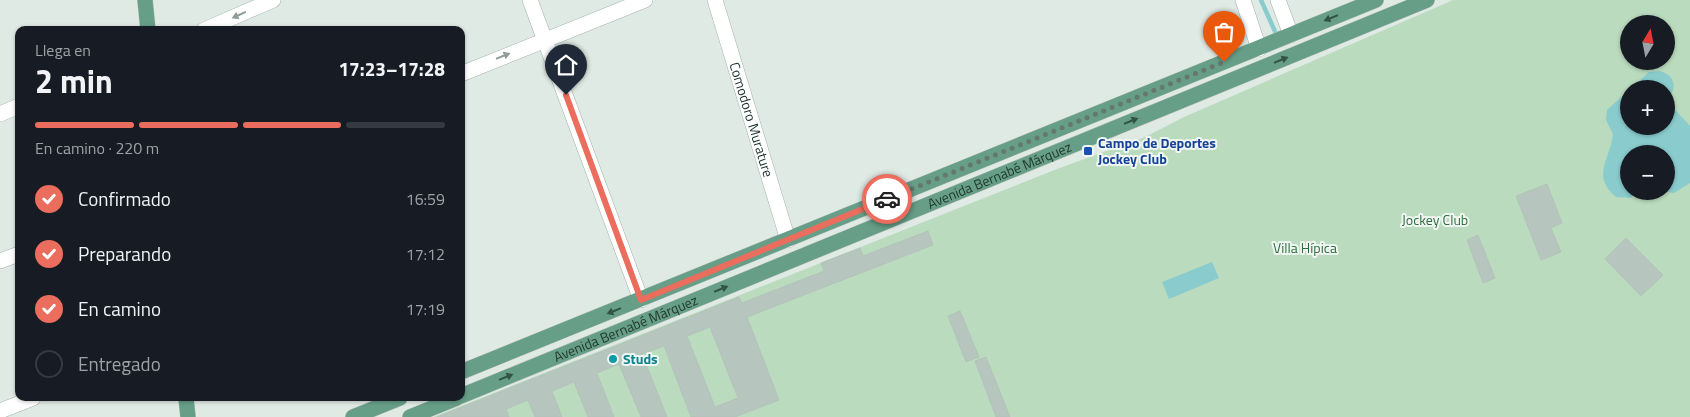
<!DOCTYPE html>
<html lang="es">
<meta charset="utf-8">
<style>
:root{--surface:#171b24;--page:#242831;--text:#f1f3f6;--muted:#9ea1a6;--line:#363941;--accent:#eb6d5d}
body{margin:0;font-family:"Titillium Web",sans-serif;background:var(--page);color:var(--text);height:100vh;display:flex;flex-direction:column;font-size:19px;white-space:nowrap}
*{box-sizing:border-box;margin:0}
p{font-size:16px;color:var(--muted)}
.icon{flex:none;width:28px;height:28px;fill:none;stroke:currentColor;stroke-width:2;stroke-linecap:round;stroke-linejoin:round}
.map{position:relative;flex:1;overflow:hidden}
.panel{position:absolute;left:15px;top:26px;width:450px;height:375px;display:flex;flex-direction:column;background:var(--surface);border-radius:10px;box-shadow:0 1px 4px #0004}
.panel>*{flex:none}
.needle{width:32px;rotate:10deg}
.controls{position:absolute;left:1620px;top:15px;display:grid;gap:10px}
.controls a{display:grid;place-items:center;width:55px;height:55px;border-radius:50%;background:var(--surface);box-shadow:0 1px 4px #0004;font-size:25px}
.pin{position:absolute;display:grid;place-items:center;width:42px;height:42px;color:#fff;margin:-51px -21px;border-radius:50% 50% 50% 0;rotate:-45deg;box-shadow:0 0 5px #0007}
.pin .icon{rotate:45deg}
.courier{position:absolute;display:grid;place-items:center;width:50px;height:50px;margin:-25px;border:4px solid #eb6d5d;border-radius:50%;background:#fff;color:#222;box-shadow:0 1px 6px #0007}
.summary em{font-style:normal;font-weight:700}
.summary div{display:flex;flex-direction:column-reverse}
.summary{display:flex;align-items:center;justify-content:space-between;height:85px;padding:0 20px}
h1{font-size:32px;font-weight:700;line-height:38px}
.bar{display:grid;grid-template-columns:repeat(4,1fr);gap:8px 5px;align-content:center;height:60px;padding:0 20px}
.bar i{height:6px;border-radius:4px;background:var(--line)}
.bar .on{background:var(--accent)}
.bar p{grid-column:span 4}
ol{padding:0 20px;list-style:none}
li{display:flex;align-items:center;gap:15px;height:55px}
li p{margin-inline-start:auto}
li .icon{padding:5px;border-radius:50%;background:var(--accent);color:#fff;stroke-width:4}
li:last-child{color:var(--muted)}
li i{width:28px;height:28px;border:2px solid var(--line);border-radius:50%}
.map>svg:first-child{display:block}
</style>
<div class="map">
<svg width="1690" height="417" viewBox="0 0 1690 417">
<rect width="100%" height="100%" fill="#e0eae4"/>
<path fill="#badbbe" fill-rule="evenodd" d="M 1453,0 L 1690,0 L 1690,417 L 433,417 L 1057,169 L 1145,137 L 1184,117 ZM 1629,24 L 1666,24 L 1666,61 L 1629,61 ZM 1629,89 L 1666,89 L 1666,126 L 1629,126 ZM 1629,154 L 1666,154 L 1666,191 L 1629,191 Z"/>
<path fill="#8acccd" d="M 1660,71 C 1675,76 1677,86 1669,98 L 1670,104 L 1690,126 L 1690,183 L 1674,193 L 1667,192 L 1666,154 L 1629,154 L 1629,191 L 1639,191 L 1630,198 L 1616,197 C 1590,176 1611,158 1613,134 L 1606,120 L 1607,110 L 1629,90 L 1629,126 L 1666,126 L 1666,89 L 1630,89 L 1649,72 Z
M 1212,262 L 1219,278 L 1169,299 L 1162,282 Z"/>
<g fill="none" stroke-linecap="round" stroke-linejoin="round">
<path stroke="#8acccd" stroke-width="4.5" d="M 1261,0 L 1277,36"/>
</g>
<path fill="#b6c5bd" stroke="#b3c3ba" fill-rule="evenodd" d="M 1547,184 L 1562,223 L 1551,228 L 1561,252 L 1541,260 L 1516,196 Z
M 928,231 L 933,245 L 747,317 L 779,400 L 735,417 L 691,417 L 664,346 L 642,354 L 667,417 L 641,417 L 619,364 L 597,373 L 614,417 L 588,417 L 574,382 L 552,391 L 562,417 L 535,417 L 528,400 L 506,409 L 509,417 L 437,417 L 739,297 L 742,303 L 824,271 L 821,263 L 860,248 L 863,256 ZM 710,327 L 738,398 L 715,407 L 687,336 Z
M 1478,235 L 1495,278 L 1483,283 L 1467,240 Z
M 1626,238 L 1663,275 L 1641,296 L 1605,259 Z
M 960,311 L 979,357 L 966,362 L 948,316 Z
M 986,357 L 1010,417 L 996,417 L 975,361 Z"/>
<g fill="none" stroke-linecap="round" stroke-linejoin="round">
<defs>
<g id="minor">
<path d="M 530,0 L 641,300"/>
<path id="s1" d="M 715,0 L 788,240"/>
<path d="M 1243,0 L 1259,49"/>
<path d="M 1278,0 L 1291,35"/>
<path d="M 204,30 L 273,0"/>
<path d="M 461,74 L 645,0"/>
<path d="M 0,114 L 19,106"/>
<path d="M 0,261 L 19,254"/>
<path d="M 0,411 L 33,398"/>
</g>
<g id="major">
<path d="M 145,0 L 148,30"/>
<path d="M 461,372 L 1376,0"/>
<path id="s2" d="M 461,396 L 1427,0"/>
<path d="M 186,398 L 188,417"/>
<path d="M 353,417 L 400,398"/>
<path d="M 410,417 L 457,398"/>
</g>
</defs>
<use href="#minor" stroke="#a3b2aa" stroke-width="16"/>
<use href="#major" stroke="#bdc4c1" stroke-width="16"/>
<use href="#minor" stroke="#fff" stroke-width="15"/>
<use href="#major" stroke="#679e88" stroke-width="15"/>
</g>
<defs><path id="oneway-solid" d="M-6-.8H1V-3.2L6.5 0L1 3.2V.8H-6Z" transform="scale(1.25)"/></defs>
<g fill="#909c98">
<use href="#oneway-solid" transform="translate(239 15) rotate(156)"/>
<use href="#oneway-solid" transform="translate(503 56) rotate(-22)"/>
</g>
<g fill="#335346">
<use href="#oneway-solid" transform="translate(1331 18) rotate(158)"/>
<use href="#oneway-solid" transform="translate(1281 60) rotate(-22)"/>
<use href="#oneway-solid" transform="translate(1131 121) rotate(-22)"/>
<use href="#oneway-solid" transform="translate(721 289) rotate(-22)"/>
<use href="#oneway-solid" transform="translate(614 311) rotate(158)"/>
<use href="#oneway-solid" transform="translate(506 377) rotate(-22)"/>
</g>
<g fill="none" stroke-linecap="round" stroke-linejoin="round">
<path stroke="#64786f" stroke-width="5" stroke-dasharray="0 9" d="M 887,199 L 1224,62"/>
<path stroke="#eb6d5d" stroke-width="6" d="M 566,95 L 641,300 L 887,199"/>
</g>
<rect fill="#1a4fb4" stroke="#f0f7f3" stroke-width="2" x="1083" y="146" width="10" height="10" rx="2.5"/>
<circle fill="#0f9aa8" stroke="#f0f7f3" stroke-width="2" cx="613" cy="359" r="5"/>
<g text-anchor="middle" stroke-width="4" stroke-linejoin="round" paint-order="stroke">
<g font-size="14" fill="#223a30" stroke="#f0f7f3">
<text dy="5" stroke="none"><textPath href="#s1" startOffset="125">Comodoro Murature</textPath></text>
<text dy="5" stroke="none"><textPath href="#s2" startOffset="582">Avenida Bernabé Márquez</textPath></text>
<text dy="5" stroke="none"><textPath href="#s2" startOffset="178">Avenida Bernabé Márquez</textPath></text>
</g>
<g font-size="14" font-weight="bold" fill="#164399" stroke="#f0f7f3" text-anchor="start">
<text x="1098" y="148">Campo de Deportes<tspan x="1098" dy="16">Jockey Club</tspan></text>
</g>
<g font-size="14" fill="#2e6e3e" stroke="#f0f7f3">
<text x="1435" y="225">Jockey Club</text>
<text x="1305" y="253">Villa Hípica</text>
</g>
<g font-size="14" font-weight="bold" fill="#0d838f" stroke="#f0f7f3" text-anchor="start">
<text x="623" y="364">Studs</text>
</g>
</g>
</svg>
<div class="controls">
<a><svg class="needle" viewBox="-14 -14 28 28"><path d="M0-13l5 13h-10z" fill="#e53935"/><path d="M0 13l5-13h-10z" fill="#9ea1a6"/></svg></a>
<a>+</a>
<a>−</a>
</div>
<div class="pin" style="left:1224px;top:62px;background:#ea580c"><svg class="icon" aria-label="bag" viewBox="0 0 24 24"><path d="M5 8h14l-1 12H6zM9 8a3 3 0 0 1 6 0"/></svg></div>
<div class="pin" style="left:566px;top:95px;background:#1f2937"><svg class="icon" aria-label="home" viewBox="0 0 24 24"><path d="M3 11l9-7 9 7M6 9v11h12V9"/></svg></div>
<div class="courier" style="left:887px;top:199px"><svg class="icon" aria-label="car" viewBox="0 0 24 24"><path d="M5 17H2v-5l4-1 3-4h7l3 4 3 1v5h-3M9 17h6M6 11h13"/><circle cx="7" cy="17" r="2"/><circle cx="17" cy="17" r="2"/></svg></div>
<section class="panel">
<div class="summary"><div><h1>2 min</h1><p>Llega en</p></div><em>17:23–17:28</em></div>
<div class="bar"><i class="on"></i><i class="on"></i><i class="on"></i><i></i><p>En camino · 220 m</p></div>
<ol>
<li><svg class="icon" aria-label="check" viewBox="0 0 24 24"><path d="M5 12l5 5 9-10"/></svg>Confirmado<p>16:59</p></li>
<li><svg class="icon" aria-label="check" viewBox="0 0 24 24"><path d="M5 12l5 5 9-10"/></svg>Preparando<p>17:12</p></li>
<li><svg class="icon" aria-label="check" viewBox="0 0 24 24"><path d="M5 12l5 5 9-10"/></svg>En camino<p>17:19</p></li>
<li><i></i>Entregado</li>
</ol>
</section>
</div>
